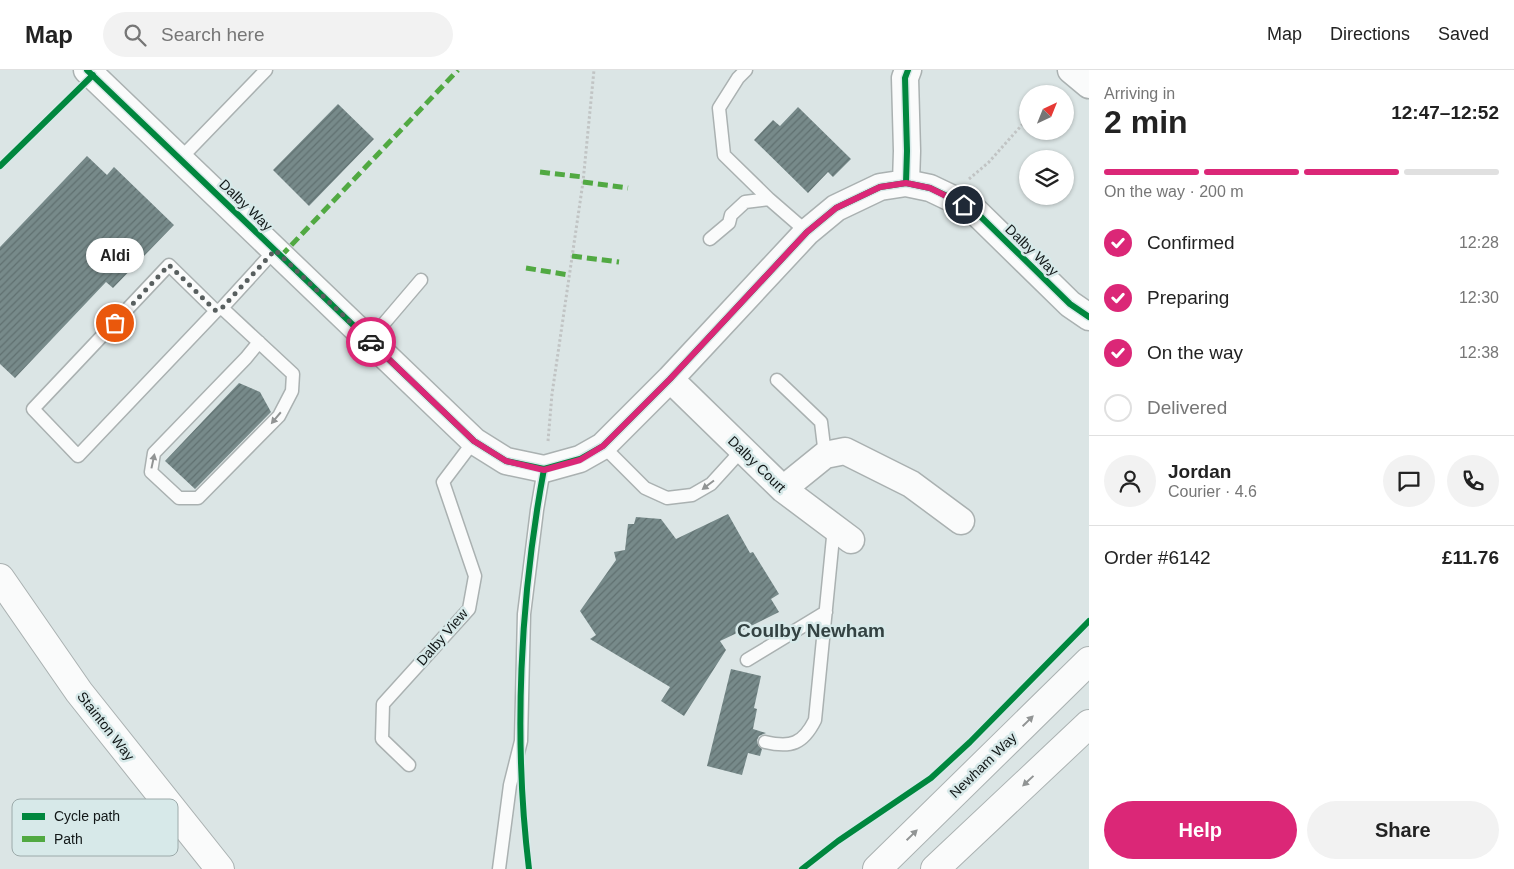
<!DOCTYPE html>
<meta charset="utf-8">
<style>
:root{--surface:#fff;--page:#f2f2f2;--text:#222;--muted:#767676;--line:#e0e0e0;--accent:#db2777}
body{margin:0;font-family:Helvetica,sans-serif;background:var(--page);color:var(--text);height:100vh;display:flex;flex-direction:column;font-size:19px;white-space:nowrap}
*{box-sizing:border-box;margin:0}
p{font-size:16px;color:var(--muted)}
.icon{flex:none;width:28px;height:28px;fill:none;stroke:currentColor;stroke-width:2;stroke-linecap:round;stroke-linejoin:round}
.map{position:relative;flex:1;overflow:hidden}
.drawer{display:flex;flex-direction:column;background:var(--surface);width:425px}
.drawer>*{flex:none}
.needle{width:32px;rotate:43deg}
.buttons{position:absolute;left:1019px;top:15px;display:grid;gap:10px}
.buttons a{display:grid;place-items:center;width:55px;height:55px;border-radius:50%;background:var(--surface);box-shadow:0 1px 4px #0004;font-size:25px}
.pin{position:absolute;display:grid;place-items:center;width:42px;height:42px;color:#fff;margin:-21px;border:2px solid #fff;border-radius:50%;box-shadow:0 1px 5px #0007}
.courier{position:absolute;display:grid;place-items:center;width:50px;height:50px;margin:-25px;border:4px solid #db2777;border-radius:50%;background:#fff;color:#222;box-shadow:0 1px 6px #0007}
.bubble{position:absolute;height:35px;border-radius:18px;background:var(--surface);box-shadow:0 1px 4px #0004;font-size:16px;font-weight:600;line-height:35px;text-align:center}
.overview em{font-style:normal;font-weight:600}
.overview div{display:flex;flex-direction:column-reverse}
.overview{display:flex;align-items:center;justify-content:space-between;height:85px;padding:0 15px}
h1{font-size:32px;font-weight:600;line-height:38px}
.bar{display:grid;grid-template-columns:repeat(4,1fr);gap:8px 5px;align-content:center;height:60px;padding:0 15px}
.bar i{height:6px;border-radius:4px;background:var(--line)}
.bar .current{background:var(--accent)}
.bar p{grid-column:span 4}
.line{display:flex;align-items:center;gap:12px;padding:0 15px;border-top:1px solid var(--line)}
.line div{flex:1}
.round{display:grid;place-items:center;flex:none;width:52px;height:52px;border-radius:26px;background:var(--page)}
ol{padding:0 15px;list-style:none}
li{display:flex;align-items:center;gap:15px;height:55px}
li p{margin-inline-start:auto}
li .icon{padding:5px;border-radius:50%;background:var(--accent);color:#fff;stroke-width:4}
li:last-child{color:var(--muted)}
li i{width:28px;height:28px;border:2px solid var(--line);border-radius:50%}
.button{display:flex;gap:10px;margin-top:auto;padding:10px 15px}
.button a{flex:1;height:58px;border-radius:30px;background:var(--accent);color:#fff;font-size:20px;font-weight:600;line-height:58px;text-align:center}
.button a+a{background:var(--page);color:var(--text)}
header{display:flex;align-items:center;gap:30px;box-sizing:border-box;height:70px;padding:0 25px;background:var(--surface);border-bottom:1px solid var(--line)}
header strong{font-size:24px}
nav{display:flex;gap:28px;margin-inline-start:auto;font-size:18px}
.search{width:350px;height:45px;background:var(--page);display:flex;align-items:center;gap:12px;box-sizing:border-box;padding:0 18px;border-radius:28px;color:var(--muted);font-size:19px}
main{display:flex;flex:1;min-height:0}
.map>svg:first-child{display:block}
</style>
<header>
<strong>Map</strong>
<div class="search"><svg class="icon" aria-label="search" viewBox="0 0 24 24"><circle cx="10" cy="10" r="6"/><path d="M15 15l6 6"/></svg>Search here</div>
<nav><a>Map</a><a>Directions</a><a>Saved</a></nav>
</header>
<main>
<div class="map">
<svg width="1089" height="799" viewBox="0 0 1089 799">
<defs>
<pattern id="building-hatch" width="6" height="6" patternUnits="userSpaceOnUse" patternTransform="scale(1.25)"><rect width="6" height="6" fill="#778a8a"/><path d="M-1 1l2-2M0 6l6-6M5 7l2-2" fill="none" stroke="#607070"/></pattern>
</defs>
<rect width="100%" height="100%" fill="#dbe5e5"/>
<path fill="url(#building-hatch)" d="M 338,34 L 374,69 L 309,136 L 273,100 Z
M 798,37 L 851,89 L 833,107 L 828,102 L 808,123 L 754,70 L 773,50 L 780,56 Z
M 87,86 L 107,105 L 114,97 L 174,155 L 113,218 L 106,212 L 15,308 L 0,294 L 0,177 Z
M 239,313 L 260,322 L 271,342 L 195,419 L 165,391 Z
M 728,444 L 750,483 L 753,482 L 779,524 L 771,529 L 779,542 L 741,561 L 743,554 L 737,563 L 720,571 L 726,580 L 684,646 L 661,631 L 670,617 L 590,569 L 596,565 L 580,541 L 616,490 L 614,482 L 625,480 L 628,454 L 634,454 L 636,447 L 661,449 L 676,469 Z
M 731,599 L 761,606 L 754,638 L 757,639 L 753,659 L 766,663 L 759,666 L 757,670 L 758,675 L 762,679 L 760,686 L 748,683 L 742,705 L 707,696 Z"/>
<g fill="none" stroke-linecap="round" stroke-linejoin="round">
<defs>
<path id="service" d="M 746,0 L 738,8 L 719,38 L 724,85 L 769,129
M 180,89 L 266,0
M 710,169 L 729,153 L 731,145 L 745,132 L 769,129 L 807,162
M 222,238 L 293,304 L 292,321 L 279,346 L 198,428 L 179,428 L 151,402 L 154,383 L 246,288 L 259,272
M 216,241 L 169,195 L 33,339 L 78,386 L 216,241 L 222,238 L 275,180
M 369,271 L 421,210
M 777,310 L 821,352 L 825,385
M 603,376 L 645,418 L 667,428 L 692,425 L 711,414 L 742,380
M 747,590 L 826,542
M 765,672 C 791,678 803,674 815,650 L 834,457
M 409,695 L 382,669 L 383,634 L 469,539 L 475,506 L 443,412 L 474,371
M 499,799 L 510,715 L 521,671 L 524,544 L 537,440 L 544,399"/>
<path id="minor" d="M 87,0 L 474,371 L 506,391 L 544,399 L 580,389 L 603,376 L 670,309 L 807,162 L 836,138 L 880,117 L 906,113 L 930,118 L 951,128 L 976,142 L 1070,234 L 1089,247
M 1071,0 L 1089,15
M 906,113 L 907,81 L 905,8 L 908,0
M 670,309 L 783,419 L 851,470
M 783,419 L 825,385 L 845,381 L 911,414 L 961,451"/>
<path id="tertiary" d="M 0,508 L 79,622 L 220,799
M 877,799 L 1089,591
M 935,799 L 1089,654"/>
</defs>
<use href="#service" stroke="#aab1b1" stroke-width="15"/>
<use href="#minor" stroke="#aab1b1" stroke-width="29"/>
<use href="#tertiary" stroke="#aab1b1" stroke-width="30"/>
<path stroke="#c1c4c4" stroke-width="3" stroke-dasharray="2.5 2.5" stroke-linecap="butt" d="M 969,109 L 989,92 L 1028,48
M 548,371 L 552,324 L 583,112 L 594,0"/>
<use href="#service" stroke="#fafbfb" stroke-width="12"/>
<use href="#minor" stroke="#fafbfb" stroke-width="26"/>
<use href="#tertiary" stroke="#fafbfb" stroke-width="28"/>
<path stroke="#51a942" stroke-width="5" stroke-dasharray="10 5" stroke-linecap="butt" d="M 540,102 L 583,107
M 583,112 L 628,118
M 281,186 L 458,0
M 572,186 L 619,192
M 526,198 L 569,205"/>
<defs>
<path id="cycleway" d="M 87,0 L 474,371 L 506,391 L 544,399 L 580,389 L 603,376 L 670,309 L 807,162 L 836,138 L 880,117 L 906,113 L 930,118 L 951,128 L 976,142 L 1070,234 L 1089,247
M 0,96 L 93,5
M 906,113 L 907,81 L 905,8 L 908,0
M 529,799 C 513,668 520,529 544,399
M 802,799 L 838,771 L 931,708 L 970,672 L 1089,551"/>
</defs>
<use href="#cycleway" stroke="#d7e9e9" stroke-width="9"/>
<use href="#cycleway" stroke="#00873e" stroke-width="6"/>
</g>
<defs><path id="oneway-solid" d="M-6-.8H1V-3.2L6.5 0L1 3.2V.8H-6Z" transform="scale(1.25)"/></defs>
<g fill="#919494">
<use href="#oneway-solid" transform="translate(276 348) rotate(130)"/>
<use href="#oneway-solid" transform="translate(153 391) rotate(-78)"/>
<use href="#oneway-solid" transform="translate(708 415) rotate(143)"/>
<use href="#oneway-solid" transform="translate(1028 651) rotate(-44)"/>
<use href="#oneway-solid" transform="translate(1028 711) rotate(137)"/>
<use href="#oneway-solid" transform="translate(912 765) rotate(-44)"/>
</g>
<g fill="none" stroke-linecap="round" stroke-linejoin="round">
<path stroke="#585f5f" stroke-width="5" stroke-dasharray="0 9" d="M 115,253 L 169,195 L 216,241 L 222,238 L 275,180 L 371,272"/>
<path stroke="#db2777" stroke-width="6" d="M 371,272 L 474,371 L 506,391 L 544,400 L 580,390 L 603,376 L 670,309 L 807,162 L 836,138 L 880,117 L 906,113 L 930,118 L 964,135"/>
</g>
<g text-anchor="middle" stroke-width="5" stroke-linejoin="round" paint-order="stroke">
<g font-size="14" fill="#111717" stroke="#d7e9e9">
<text transform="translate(246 135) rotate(44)" y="5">Dalby Way</text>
<text transform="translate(1032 180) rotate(44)" y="5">Dalby Way</text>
<text transform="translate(757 394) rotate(44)" y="5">Dalby Court</text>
<text transform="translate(442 567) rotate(-49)" y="5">Dalby View</text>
<text transform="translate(106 656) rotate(52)" y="5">Stainton Way</text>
<text transform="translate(983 695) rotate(-44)" y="5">Newham Way</text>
</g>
<g font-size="19" font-weight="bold" fill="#334242" stroke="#d7e9e9">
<text x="811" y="567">Coulby Newham</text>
</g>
</g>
<rect x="12" y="729" width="166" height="57" rx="8" fill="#d7e9e9" stroke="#9caaaa" stroke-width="1"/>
<rect x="22" y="743" width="23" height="7" fill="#00873e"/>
<rect x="22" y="766" width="23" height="6" fill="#51a942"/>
<g font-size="14" fill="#111717">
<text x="54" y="751">Cycle path</text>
<text x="54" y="774">Path</text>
</g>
</svg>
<div class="buttons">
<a><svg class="needle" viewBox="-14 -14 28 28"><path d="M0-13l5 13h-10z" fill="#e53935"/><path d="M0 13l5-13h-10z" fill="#767676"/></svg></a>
<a><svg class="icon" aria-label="layers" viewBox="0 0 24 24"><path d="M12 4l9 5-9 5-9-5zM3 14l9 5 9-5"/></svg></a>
</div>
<div class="pin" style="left:115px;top:253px;background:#ea580c"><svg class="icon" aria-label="bag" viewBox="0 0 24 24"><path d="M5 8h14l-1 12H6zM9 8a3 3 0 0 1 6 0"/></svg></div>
<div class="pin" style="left:964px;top:135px;background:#1f2937"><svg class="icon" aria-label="home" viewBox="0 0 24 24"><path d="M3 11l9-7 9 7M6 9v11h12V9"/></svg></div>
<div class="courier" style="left:371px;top:272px"><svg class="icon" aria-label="car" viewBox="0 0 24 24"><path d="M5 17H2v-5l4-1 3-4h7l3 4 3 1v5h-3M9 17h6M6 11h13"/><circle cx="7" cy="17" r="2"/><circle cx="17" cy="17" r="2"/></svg></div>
<div class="bubble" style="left:86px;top:168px;width:58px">Aldi</div>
</div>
<section class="drawer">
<div class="overview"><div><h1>2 min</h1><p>Arriving in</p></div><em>12:47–12:52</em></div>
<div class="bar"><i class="current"></i><i class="current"></i><i class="current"></i><i></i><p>On the way · 200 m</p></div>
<ol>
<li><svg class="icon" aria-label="check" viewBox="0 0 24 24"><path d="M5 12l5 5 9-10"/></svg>Confirmed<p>12:28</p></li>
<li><svg class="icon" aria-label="check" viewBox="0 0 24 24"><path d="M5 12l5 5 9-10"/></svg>Preparing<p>12:30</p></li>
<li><svg class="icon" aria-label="check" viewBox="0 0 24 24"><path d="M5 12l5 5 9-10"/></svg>On the way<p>12:38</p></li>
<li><i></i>Delivered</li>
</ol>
<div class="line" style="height:90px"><a class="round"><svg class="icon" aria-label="person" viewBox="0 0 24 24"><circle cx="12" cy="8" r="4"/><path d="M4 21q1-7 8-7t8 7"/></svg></a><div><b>Jordan</b><p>Courier · 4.6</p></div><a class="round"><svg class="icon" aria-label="chat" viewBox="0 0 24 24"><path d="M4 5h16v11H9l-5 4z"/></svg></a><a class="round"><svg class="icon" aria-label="phone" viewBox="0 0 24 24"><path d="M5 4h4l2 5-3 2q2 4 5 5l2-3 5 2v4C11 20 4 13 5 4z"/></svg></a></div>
<div class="line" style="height:65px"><div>Order #6142</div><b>£11.76</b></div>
<div class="button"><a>Help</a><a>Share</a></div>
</section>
</main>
